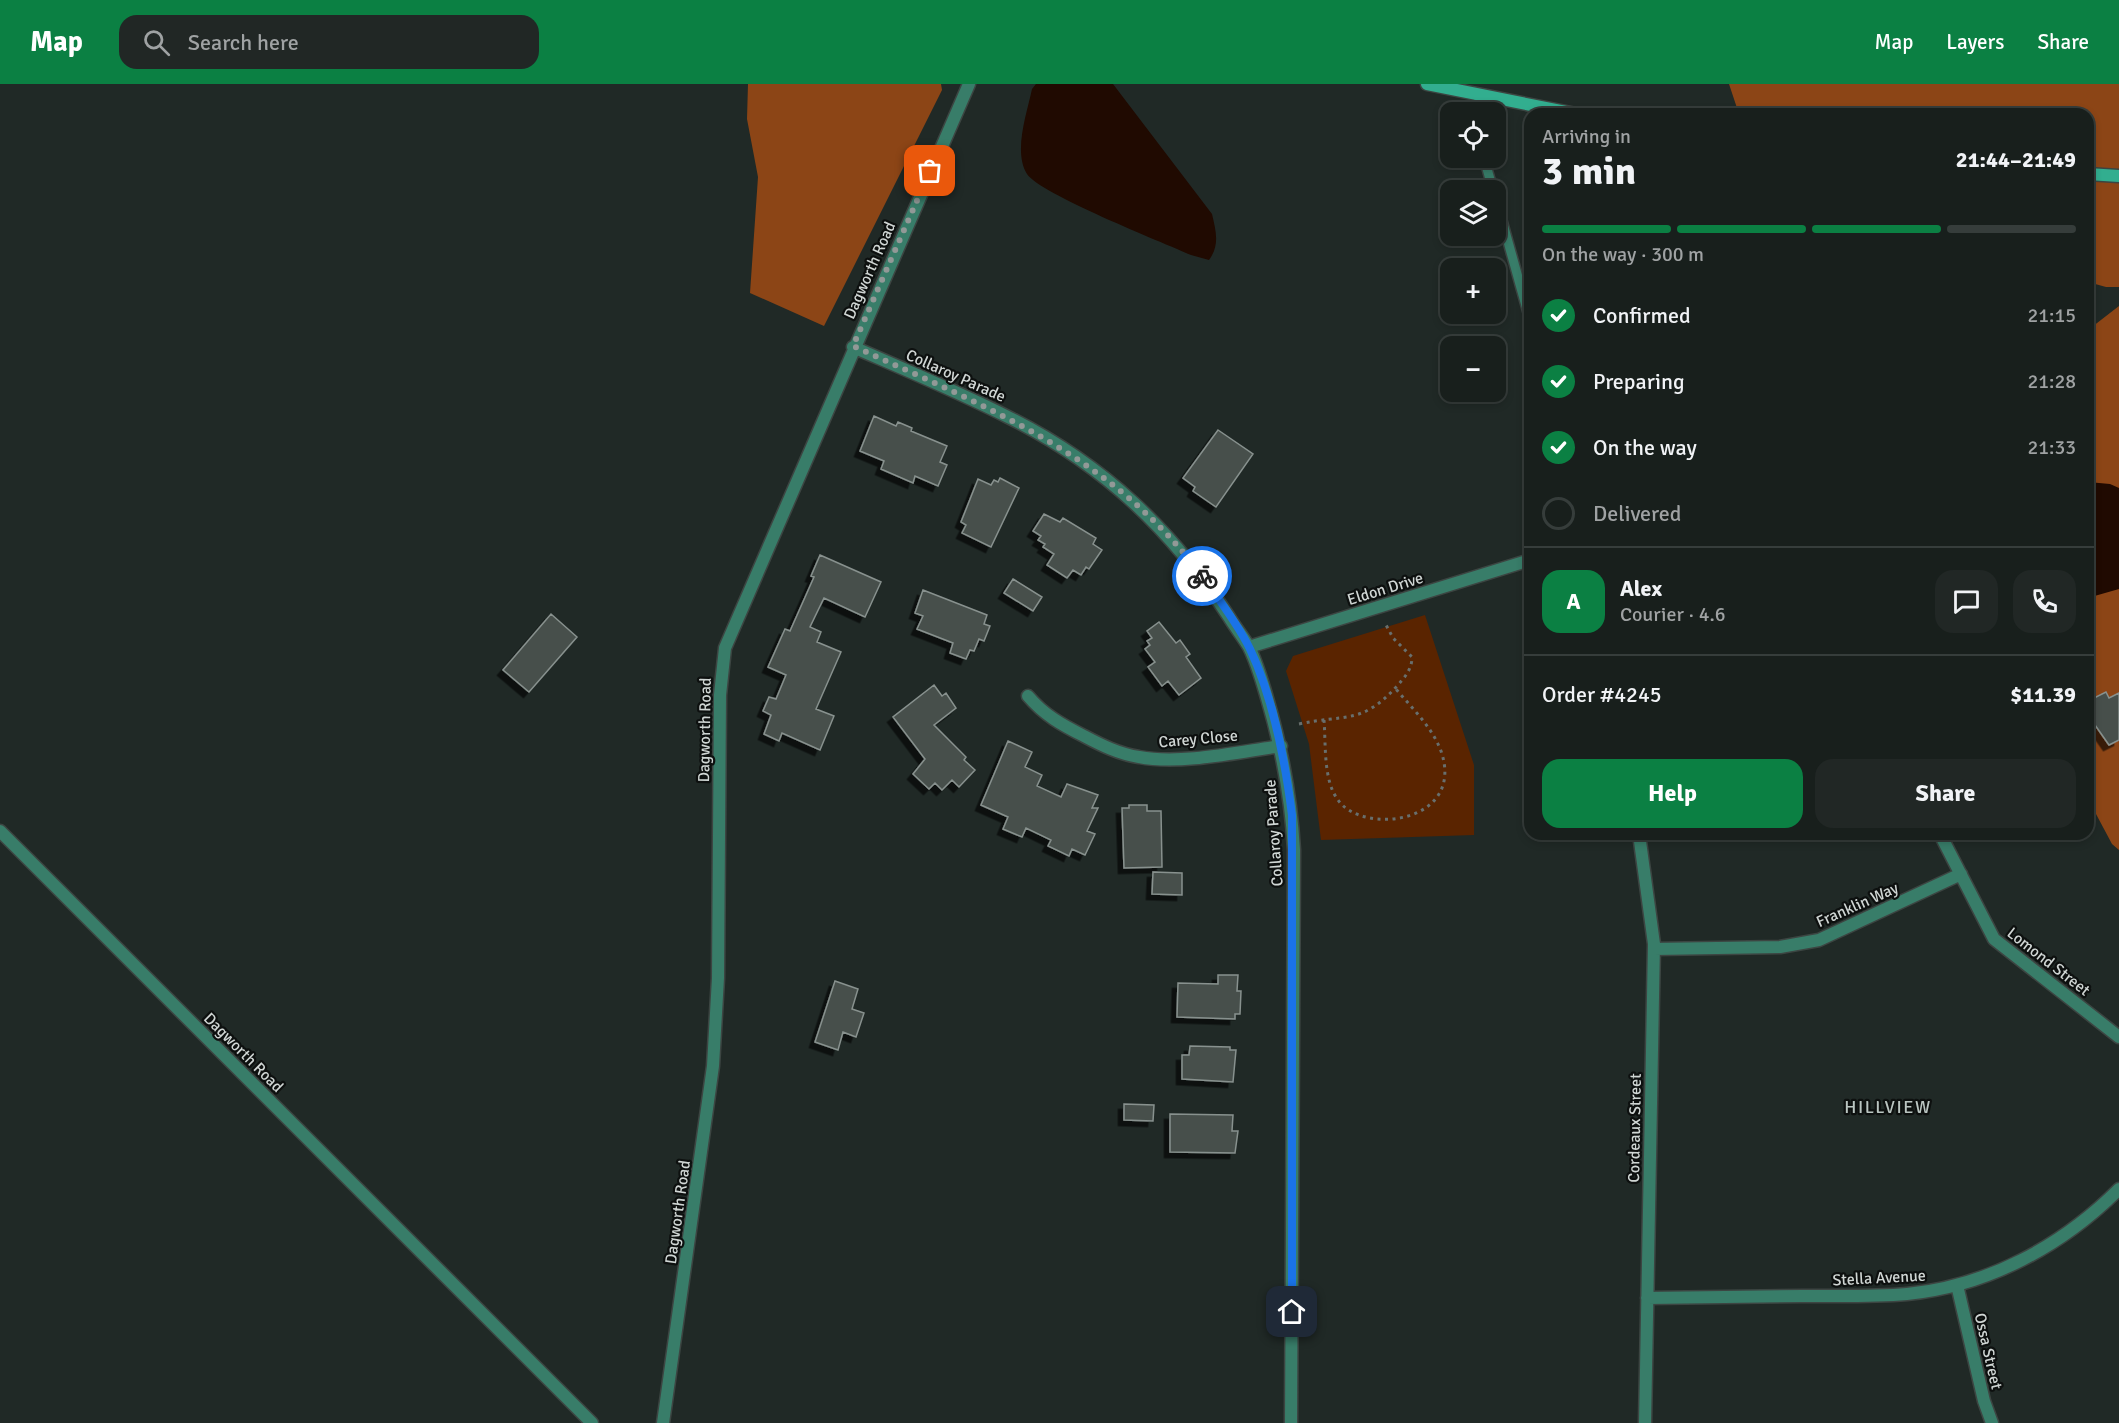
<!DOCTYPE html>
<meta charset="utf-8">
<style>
:root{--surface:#181f1c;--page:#212725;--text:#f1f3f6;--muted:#9fa2a3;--line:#363d3b;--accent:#0b8043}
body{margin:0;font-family:Signika,sans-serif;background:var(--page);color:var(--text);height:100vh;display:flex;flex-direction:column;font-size:22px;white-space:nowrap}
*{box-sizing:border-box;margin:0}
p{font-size:20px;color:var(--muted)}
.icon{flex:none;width:33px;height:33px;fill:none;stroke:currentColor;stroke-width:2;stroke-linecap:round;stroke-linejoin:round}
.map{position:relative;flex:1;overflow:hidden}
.details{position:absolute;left:1524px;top:24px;width:570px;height:732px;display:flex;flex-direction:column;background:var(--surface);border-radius:18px;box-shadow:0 3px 9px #0003,0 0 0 2px var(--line)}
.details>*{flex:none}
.tools{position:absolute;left:1440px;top:18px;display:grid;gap:12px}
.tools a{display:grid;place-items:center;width:66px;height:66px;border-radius:12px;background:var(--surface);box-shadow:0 3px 9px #0003,0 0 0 2px var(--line);font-size:30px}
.pin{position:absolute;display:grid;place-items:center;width:51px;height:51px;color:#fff;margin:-26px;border-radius:12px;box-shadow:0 3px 9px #0006}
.courier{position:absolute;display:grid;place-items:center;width:60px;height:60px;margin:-30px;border:4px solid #1a73e8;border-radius:50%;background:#fff;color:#222;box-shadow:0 2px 8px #0007}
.summary em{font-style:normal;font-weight:700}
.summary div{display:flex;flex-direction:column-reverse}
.summary{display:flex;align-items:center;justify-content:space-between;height:102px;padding:0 18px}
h1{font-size:39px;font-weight:700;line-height:45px}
.bar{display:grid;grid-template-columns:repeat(4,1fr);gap:9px 6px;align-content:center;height:72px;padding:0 18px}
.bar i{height:8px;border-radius:4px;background:var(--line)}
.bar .active{background:var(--accent)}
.bar p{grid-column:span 4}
.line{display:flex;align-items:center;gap:15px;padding:0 18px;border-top:2px solid var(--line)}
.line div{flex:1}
.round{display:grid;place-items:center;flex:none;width:63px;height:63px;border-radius:18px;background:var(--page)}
ol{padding:0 18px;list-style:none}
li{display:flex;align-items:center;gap:18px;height:66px}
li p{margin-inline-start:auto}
li .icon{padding:6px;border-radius:50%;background:var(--accent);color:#fff;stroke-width:4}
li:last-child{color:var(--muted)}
li i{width:33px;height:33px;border:3px solid var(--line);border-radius:50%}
.button{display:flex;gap:12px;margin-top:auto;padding:12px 18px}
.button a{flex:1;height:69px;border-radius:18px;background:var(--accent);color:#fff;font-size:24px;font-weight:700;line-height:69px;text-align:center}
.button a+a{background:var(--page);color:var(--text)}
header{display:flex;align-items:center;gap:36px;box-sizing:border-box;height:84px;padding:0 30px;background:var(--accent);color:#fff}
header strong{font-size:28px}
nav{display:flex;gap:33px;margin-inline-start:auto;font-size:21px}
.search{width:420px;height:54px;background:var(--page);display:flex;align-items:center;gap:15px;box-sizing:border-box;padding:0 21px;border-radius:18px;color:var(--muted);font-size:22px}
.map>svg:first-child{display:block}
</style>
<header>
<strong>Map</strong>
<div class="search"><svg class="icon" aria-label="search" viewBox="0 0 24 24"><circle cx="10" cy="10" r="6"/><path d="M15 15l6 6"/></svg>Search here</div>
<nav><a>Map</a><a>Layers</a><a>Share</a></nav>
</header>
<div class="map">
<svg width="2119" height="1339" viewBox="0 0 2119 1339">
<defs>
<filter id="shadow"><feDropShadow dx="-5.5" dy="5.5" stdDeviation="0" flood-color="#0009"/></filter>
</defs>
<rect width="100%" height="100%" fill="#202926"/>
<path fill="#5a2400" d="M 1425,531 L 1474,681 L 1474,751 L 1321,756 L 1309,660 L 1286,587 L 1293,572 Z"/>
<path fill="#8c4516" d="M 748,0 L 941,0 L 942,6 L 824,242 L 750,209 L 758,93 L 747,35 Z
M 1729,0 L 2119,0 L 2119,203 L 2106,203 L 2088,198 L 2088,30 L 1739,30 Z
M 2119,222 L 2119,766 L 2112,760 L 2088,715 L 2088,246 Z"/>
<path fill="#200a01" d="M 1036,0 L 1113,0 L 1212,130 C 1216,147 1220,161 1209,176 L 1191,171 C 1162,158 1040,110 1027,90 C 1013,68 1027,29 1032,5 Z
M 2088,398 L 2110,400 L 2119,404 L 2119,505 L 2091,513 L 2088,512 Z"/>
<path fill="#47504c" stroke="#88918e" stroke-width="1.5" filter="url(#shadow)" d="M 874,332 L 896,342 L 898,338 L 912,344 L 911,347 L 947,362 L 940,378 L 947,381 L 938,402 L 915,392 L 913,399 L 881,385 L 884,377 L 860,367 Z
M 1218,346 L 1253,370 L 1216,423 L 1193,407 L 1195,403 L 1183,394 Z
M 1000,394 L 1019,404 L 991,463 L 962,449 L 966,441 L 961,438 L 978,395 L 991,401 L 994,396 L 998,398 Z
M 1044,430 L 1060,438 L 1063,434 L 1096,454 L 1093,460 L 1102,466 L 1089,485 L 1086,483 L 1081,491 L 1073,486 L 1067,494 L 1047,481 L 1054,470 L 1043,463 L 1045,460 L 1038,456 L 1041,452 L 1033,447 Z
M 820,471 L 881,498 L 865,533 L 824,514 L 810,543 L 821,548 L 817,558 L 841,568 L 816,625 L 834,632 L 820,666 L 782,649 L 779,657 L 764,650 L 771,631 L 763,627 L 769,613 L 776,615 L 786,591 L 768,583 L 785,545 L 790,547 L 814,493 L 811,492 Z
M 1013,495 L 1042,513 L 1033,527 L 1004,509 Z
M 923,506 L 987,531 L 984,540 L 990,542 L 984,557 L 979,555 L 974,567 L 970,566 L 966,575 L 950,569 L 953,559 L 917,545 L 923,532 L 915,529 Z
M 551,530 L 577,553 L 529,608 L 503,586 Z
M 1159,538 L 1176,559 L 1180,556 L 1190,570 L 1186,573 L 1201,594 L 1179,611 L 1168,597 L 1162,602 L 1148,583 L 1155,578 L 1145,565 L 1150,561 L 1147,557 L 1152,554 L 1147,547 Z
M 934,601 L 942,612 L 946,609 L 956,624 L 934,641 L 966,673 L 964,676 L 975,686 L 959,703 L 952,696 L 942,706 L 935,699 L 929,705 L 913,690 L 925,675 L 893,633 Z
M 2106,608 L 2109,614 L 2119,609 L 2119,656 L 2109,661 L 2088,631 L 2088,617 Z
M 1008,657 L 1032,668 L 1025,683 L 1042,691 L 1037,702 L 1061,713 L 1067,700 L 1098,711 L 1092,724 L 1098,724 L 1087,747 L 1095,750 L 1085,771 L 1072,765 L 1069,772 L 1048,762 L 1051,756 L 1026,744 L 1022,753 L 1003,745 L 1008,733 L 981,721 Z
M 1129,721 L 1147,721 L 1147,727 L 1161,727 L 1162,783 L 1124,784 L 1122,724 L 1129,724 Z
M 1153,788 L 1182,789 L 1182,811 L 1152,810 Z
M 1218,891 L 1238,891 L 1237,907 L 1241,907 L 1240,930 L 1235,930 L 1235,935 L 1177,933 L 1178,899 L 1218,900 Z
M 835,897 L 858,905 L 852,925 L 864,929 L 856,953 L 843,948 L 838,966 L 815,958 Z
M 1190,962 L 1230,963 L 1230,966 L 1236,966 L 1233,998 L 1182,995 L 1182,971 L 1189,971 Z
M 1124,1020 L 1154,1021 L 1153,1037 L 1124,1036 Z
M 1170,1030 L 1233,1031 L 1232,1047 L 1238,1047 L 1235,1069 L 1170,1068 Z"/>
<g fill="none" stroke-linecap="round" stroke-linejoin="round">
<defs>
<path id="lane" d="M 1476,28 L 1480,11
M 1484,74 L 1493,106
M 1496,115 L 1530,236"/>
<path id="street" d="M 853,263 C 906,286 959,308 1010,334 C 1104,381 1172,446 1229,533 C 1235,543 1243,553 1249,563 C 1257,579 1262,597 1267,614 C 1282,665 1291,713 1294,766 L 1291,1339
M 1249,563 L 1530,476
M 1028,612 C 1044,631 1062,641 1084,652 C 1101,661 1119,670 1139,673 C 1181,681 1238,668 1281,662
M 0,747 L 592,1339
M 1639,750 L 1654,860 L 1645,1339
M 1940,750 L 1994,855 L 2119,953
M 1654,865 L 1780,863 L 1819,856 L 1961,790
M 1957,1201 L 1984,1317 L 1992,1339
M 1647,1214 C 1699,1213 1750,1213 1802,1212 C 1837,1212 1872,1213 1907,1210 C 1988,1202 2062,1162 2119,1105
M 663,1339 L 713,982 L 718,894 L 720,611 L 725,564 L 969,0"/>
<path id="secondary" d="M 1427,0 L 1576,30
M 2088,90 L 2119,92"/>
</defs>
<use href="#lane" stroke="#3c4542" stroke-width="12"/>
<use href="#street" stroke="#3c4542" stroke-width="15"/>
<use href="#secondary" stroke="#3c4542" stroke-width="15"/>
<path stroke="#686f6d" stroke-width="3" stroke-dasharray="3 4.5" stroke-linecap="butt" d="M 1324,636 C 1326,661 1323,696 1338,716 C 1363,752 1466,739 1441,667 C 1432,643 1412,624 1395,604
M 1299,640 C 1345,630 1362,641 1397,602 C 1405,593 1412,585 1412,573 L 1393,554 L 1385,539"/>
<use href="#lane" stroke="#387d69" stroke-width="9"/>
<use href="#street" stroke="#387d69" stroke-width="12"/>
<use href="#secondary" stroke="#32ae8f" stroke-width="12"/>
</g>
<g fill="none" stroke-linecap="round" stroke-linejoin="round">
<path stroke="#929997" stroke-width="6" stroke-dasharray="0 10.8" d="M 930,87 L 853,262 C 986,323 1111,370 1202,492"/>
<path stroke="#1a73e8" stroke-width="8" d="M 1202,492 C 1218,514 1238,540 1250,565 C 1274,616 1285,676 1292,731 L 1292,1228"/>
</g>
<g text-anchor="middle" stroke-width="4.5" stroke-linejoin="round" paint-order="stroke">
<g font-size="16" fill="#d0d6d4" stroke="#0d100f">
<text transform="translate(869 186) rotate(-66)" y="6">Dagworth Road</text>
<text transform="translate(956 291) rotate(24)" y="6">Collaroy Parade</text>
<text transform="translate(1385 504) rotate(-17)" y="6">Eldon Drive</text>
<text transform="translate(704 646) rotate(-89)" y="6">Dagworth Road</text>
<text transform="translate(1198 654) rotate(-5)" y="6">Carey Close</text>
<text transform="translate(1273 749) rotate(-94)" y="6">Collaroy Parade</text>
<text transform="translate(1857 820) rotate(-24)" y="6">Franklin Way</text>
<text transform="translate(2049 877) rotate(38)" y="6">Lomond Street</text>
<text transform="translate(244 968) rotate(45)" y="6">Dagworth Road</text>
<text transform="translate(1634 1044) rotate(-89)" y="6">Cordeaux Street</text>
<text transform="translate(677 1128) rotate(-82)" y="6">Dagworth Road</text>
<text transform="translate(1879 1193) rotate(-3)" y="6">Stella Avenue</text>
<text transform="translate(1989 1267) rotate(77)" y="6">Ossa Street</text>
</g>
<g font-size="18" letter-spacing="1.5" fill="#bac5c1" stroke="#0d100f">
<text x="1888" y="1029">HILLVIEW</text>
</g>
</g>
</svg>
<div class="tools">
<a><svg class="icon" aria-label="locate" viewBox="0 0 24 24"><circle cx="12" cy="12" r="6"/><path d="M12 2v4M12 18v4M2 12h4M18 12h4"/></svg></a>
<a><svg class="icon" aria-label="layers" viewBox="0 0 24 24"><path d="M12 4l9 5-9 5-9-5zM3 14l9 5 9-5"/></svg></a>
<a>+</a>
<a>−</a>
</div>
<div class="pin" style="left:930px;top:87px;background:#ea580c"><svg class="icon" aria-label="bag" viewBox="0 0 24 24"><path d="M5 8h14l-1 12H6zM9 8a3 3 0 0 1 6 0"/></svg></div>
<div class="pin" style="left:1292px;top:1228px;background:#1f2937"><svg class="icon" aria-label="home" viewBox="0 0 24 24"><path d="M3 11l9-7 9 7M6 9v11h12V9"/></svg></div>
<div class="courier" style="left:1202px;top:492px"><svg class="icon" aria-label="bike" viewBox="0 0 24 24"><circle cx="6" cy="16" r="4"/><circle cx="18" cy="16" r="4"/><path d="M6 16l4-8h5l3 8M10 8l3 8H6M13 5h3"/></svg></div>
<section class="details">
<div class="summary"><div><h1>3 min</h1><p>Arriving in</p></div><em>21:44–21:49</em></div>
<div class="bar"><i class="active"></i><i class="active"></i><i class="active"></i><i></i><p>On the way · 300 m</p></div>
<ol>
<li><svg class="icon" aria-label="check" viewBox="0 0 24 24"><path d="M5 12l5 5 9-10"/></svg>Confirmed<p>21:15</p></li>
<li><svg class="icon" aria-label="check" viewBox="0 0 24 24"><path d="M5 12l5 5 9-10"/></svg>Preparing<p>21:28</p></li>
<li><svg class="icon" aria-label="check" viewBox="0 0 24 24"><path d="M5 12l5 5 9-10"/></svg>On the way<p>21:33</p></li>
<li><i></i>Delivered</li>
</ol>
<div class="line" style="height:108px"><b class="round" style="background:var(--accent);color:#fff">A</b><div><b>Alex</b><p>Courier · 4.6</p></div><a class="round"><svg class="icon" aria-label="chat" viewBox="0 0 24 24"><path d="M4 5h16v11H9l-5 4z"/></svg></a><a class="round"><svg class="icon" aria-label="phone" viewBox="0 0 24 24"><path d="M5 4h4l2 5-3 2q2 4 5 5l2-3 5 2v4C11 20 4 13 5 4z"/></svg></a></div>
<div class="line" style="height:78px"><div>Order #4245</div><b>$11.39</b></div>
<div class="button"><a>Help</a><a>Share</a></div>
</section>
</div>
